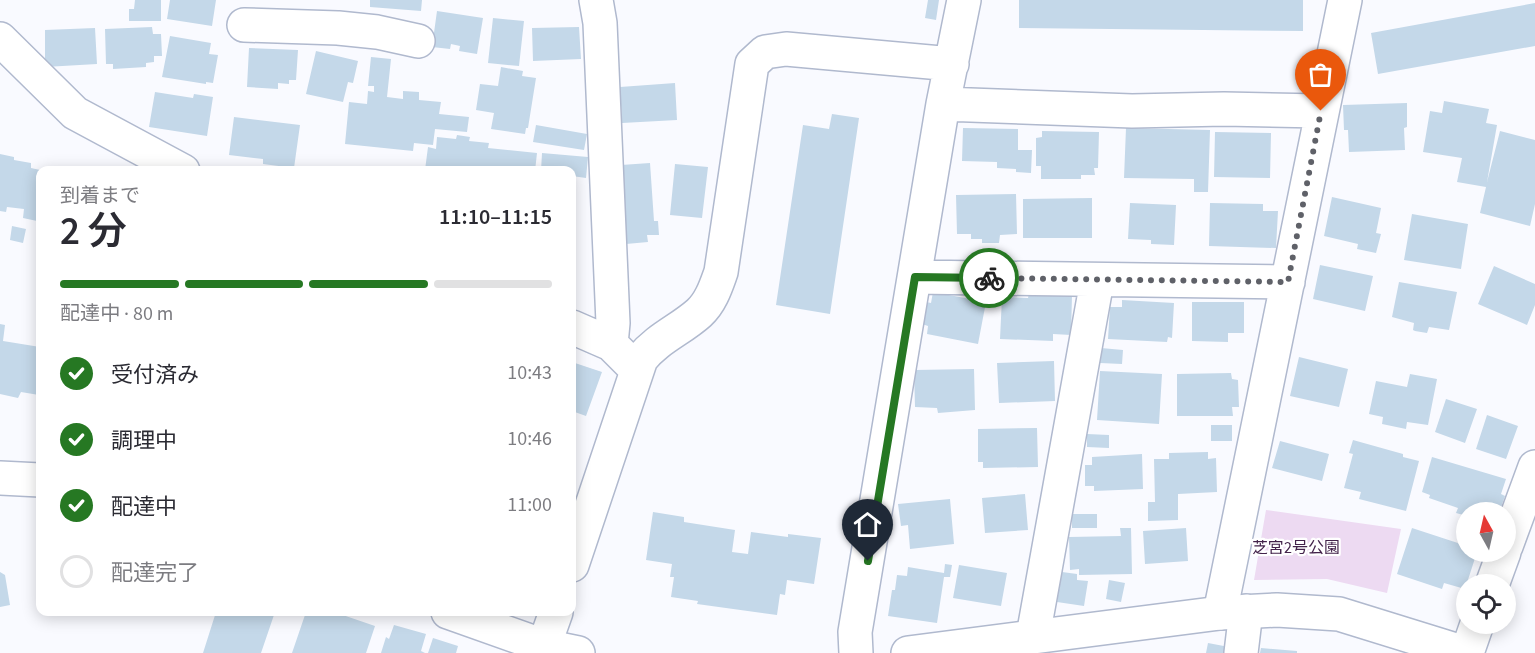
<!DOCTYPE html>
<html lang="ja">
<meta charset="utf-8">
<style>
:root{--surface:#fff;--page:#f2f2f3;--text:#2b2b33;--muted:#7c7c81;--line:#e1e1e2;--accent:#267823}
body{margin:0;font-family:"Source Sans 3","Noto Sans JP",sans-serif;background:var(--page);color:var(--text);height:100vh;display:flex;flex-direction:column;font-size:22px;white-space:nowrap}
*{box-sizing:border-box;margin:0}
p{font-size:20px;color:var(--muted)}
.icon{flex:none;width:33px;height:33px;fill:none;stroke:currentColor;stroke-width:2;stroke-linecap:round;stroke-linejoin:round}
.map{position:relative;flex:1;overflow:hidden}
.sheet{position:absolute;left:36px;top:166px;width:540px;height:450px;display:flex;flex-direction:column;background:var(--surface);border-radius:12px;box-shadow:0 3px 15px #0003}
.sheet>*{flex:none}
.needle{width:39px;rotate:352deg}
.buttons{position:absolute;left:1456px;top:502px;display:grid;gap:12px}
.buttons a{display:grid;place-items:center;width:60px;height:60px;border-radius:50%;background:var(--surface);box-shadow:0 3px 15px #0003;font-size:30px}
.pin{position:absolute;display:grid;place-items:center;width:51px;height:51px;color:#fff;margin:-62px -26px;border-radius:50% 50% 50% 0;rotate:-45deg;box-shadow:0 0 6px #0007}
.pin .icon{rotate:45deg}
.courier{position:absolute;display:grid;place-items:center;width:60px;height:60px;margin:-30px;border:4px solid #267823;border-radius:50%;background:#fff;color:#222;box-shadow:0 2px 8px #0007}
.head em{font-style:normal;font-weight:600}
.head div{display:flex;flex-direction:column-reverse}
.head{display:flex;align-items:center;justify-content:space-between;height:102px;padding:0 24px}
h1{font-size:39px;font-weight:600;line-height:45px}
.bar{display:grid;grid-template-columns:repeat(4,1fr);gap:9px 6px;align-content:center;height:72px;padding:0 24px}
.bar i{height:8px;border-radius:4px;background:var(--line)}
.bar .active{background:var(--accent)}
.bar p{grid-column:span 4}
ol{padding:0 24px;list-style:none}
li{display:flex;align-items:center;gap:18px;height:66px}
li p{margin-inline-start:auto}
li .icon{padding:6px;border-radius:50%;background:var(--accent);color:#fff;stroke-width:4}
li:last-child{color:var(--muted)}
li i{width:33px;height:33px;border:3px solid var(--line);border-radius:50%}
.map>svg:first-child{display:block}
</style>
<div class="map">
<svg width="1535" height="653" viewBox="0 0 1535 653">
<rect width="100%" height="100%" fill="#f9faff"/>
<path fill="#eddaf2" d="M 1266,510 L 1401,529 L 1387,593 L 1327,579 L 1254,580 Z"/>
<path fill="#c4d8e9" d="M 135,0 L 161,0 L 161,21 L 129,21 L 129,9 L 134,9 Z
M 170,0 L 216,0 L 212,26 L 167,19 Z
M 370,0 L 422,0 L 421,11 L 370,7 Z
M 928,0 L 939,0 L 936,20 L 925,18 Z
M 1019,0 L 1303,0 L 1303,31 L 1019,28 Z
M 1535,3 L 1535,46 L 1378,74 L 1371,33 Z
M 437,11 L 483,18 L 477,54 L 459,51 L 460,46 L 451,44 L 450,49 L 432,47 Z
M 493,18 L 524,21 L 519,66 L 488,63 Z
M 152,27 L 153,34 L 161,34 L 162,56 L 154,56 L 154,62 L 146,63 L 146,67 L 113,69 L 113,64 L 106,64 L 105,29 Z
M 579,27 L 581,59 L 533,61 L 532,28 Z
M 95,28 L 97,64 L 45,67 L 45,30 Z
M 170,36 L 211,43 L 209,54 L 218,55 L 213,83 L 206,82 L 206,84 L 162,77 Z
M 249,48 L 298,50 L 296,80 L 289,80 L 289,84 L 278,83 L 278,89 L 247,87 Z
M 316,51 L 358,61 L 353,83 L 348,82 L 343,102 L 306,94 Z
M 371,57 L 391,59 L 387,97 L 403,99 L 403,91 L 419,92 L 419,100 L 441,102 L 439,114 L 469,117 L 467,132 L 435,129 L 433,145 L 414,143 L 413,151 L 345,144 L 349,102 L 367,104 L 368,91 L 374,92 L 374,86 L 368,86 Z
M 501,67 L 523,71 L 522,76 L 536,78 L 528,128 L 526,128 L 525,134 L 491,129 L 494,113 L 476,110 L 480,84 L 498,86 Z
M 675,83 L 677,120 L 622,123 L 620,87 Z
M 155,92 L 193,98 L 194,94 L 213,97 L 207,136 L 149,127 Z
M 1444,101 L 1489,109 L 1486,123 L 1497,125 L 1487,182 L 1500,131 L 1535,140 L 1535,204 L 1530,226 L 1480,213 L 1486,187 L 1457,182 L 1462,158 L 1423,152 L 1430,111 L 1442,113 Z
M 1407,103 L 1407,127 L 1404,128 L 1405,150 L 1349,152 L 1348,130 L 1344,130 L 1343,105 Z
M 832,114 L 859,118 L 830,314 L 776,305 L 803,125 L 829,129 Z
M 234,117 L 300,125 L 294,168 L 263,164 L 263,159 L 229,155 Z
M 536,125 L 587,134 L 584,150 L 533,142 Z
M 963,128 L 1018,129 L 1018,150 L 1032,150 L 1031,173 L 1016,172 L 1016,169 L 997,168 L 997,162 L 962,161 Z
M 1126,128 L 1210,130 L 1208,192 L 1194,192 L 1194,179 L 1124,178 Z
M 1042,131 L 1099,132 L 1098,168 L 1094,168 L 1095,175 L 1081,175 L 1081,179 L 1041,179 L 1041,166 L 1036,166 L 1036,138 L 1042,137 Z
M 1215,132 L 1271,133 L 1270,178 L 1214,177 Z
M 457,135 L 470,137 L 469,141 L 489,143 L 488,148 L 537,153 L 535,171 L 425,170 L 428,147 L 436,149 L 437,137 L 456,139 Z
M 542,153 L 588,157 L 586,178 L 572,176 L 572,171 L 541,171 Z
M 0,154 L 14,157 L 14,160 L 31,163 L 31,168 L 40,170 L 40,227 L 36,226 L 37,221 L 23,218 L 24,209 L 7,207 L 6,212 L 0,211 Z
M 650,163 L 654,221 L 658,221 L 659,235 L 647,235 L 648,242 L 626,244 L 621,165 Z
M 675,164 L 708,167 L 702,218 L 670,215 Z
M 1016,194 L 1017,234 L 1000,235 L 999,243 L 982,243 L 982,239 L 971,239 L 971,234 L 957,234 L 956,195 Z
M 1332,197 L 1381,208 L 1376,233 L 1381,234 L 1376,253 L 1357,249 L 1358,244 L 1324,236 Z
M 1092,198 L 1092,238 L 1023,238 L 1023,199 Z
M 1130,203 L 1176,205 L 1174,245 L 1151,244 L 1151,240 L 1128,239 Z
M 1210,203 L 1263,204 L 1263,211 L 1278,211 L 1276,248 L 1209,246 Z
M 1412,214 L 1468,224 L 1461,269 L 1404,260 Z
M 12,226 L 26,229 L 23,243 L 10,240 Z
M 1320,265 L 1373,276 L 1365,311 L 1313,299 Z
M 1494,266 L 1535,284 L 1535,305 L 1527,325 L 1478,304 Z
M 1399,282 L 1457,292 L 1449,330 L 1429,327 L 1427,333 L 1415,331 L 1413,330 L 1414,323 L 1392,317 Z
M 933,292 L 986,302 L 978,344 L 927,334 L 928,326 L 922,324 L 926,302 L 931,303 Z
M 1029,293 L 1072,295 L 1071,335 L 1053,334 L 1053,341 L 1000,339 L 1002,297 L 1028,298 Z
M 1122,300 L 1174,303 L 1172,338 L 1168,337 L 1167,342 L 1108,339 L 1110,307 L 1122,307 Z
M 1192,302 L 1244,302 L 1244,333 L 1228,333 L 1228,342 L 1192,341 Z
M 0,324 L 5,325 L 3,341 L 40,347 L 39,395 L 21,392 L 18,398 L 0,394 Z
M 1101,348 L 1123,350 L 1122,364 L 1100,363 Z
M 1299,357 L 1348,369 L 1339,407 L 1290,396 Z
M 1054,361 L 1055,401 L 999,403 L 997,363 Z
M 572,362 L 602,372 L 586,416 L 572,411 Z
M 974,369 L 975,410 L 938,413 L 937,408 L 915,407 L 914,370 Z
M 1100,371 L 1162,374 L 1159,424 L 1097,420 Z
M 1231,373 L 1232,379 L 1238,380 L 1239,407 L 1232,407 L 1233,416 L 1177,416 L 1177,374 Z
M 1410,374 L 1437,379 L 1428,425 L 1407,422 L 1406,429 L 1382,424 L 1383,417 L 1369,414 L 1376,381 L 1407,387 Z
M 1446,399 L 1477,409 L 1465,443 L 1435,432 Z
M 1487,415 L 1518,426 L 1506,459 L 1476,449 Z
M 1211,425 L 1232,425 L 1232,441 L 1211,441 Z
M 1037,428 L 1038,467 L 983,468 L 983,462 L 978,462 L 978,429 Z
M 1087,434 L 1109,435 L 1109,448 L 1087,447 Z
M 1353,440 L 1403,454 L 1403,457 L 1419,461 L 1406,511 L 1359,499 L 1361,492 L 1344,488 L 1353,454 L 1349,453 Z
M 1280,441 L 1329,454 L 1322,481 L 1272,468 Z
M 1208,452 L 1208,459 L 1216,458 L 1217,492 L 1178,494 L 1178,520 L 1148,521 L 1148,502 L 1155,502 L 1154,459 L 1169,459 L 1169,453 Z
M 1142,454 L 1143,489 L 1094,491 L 1094,486 L 1085,486 L 1085,465 L 1092,465 L 1092,457 Z
M 1432,457 L 1506,479 L 1501,494 L 1505,496 L 1499,513 L 1467,513 L 1467,516 L 1456,513 L 1458,508 L 1429,498 L 1430,495 L 1422,492 Z
M 1025,494 L 1028,530 L 985,533 L 982,498 Z
M 950,499 L 954,544 L 910,549 L 908,525 L 901,526 L 898,504 Z
M 653,512 L 684,517 L 684,522 L 735,530 L 732,552 L 748,554 L 751,532 L 788,537 L 788,534 L 821,538 L 814,584 L 787,580 L 785,595 L 780,594 L 777,615 L 697,604 L 698,601 L 671,597 L 674,577 L 670,577 L 672,564 L 646,560 Z
M 1072,514 L 1097,514 L 1097,528 L 1072,528 Z
M 1120,528 L 1131,528 L 1132,574 L 1079,575 L 1079,569 L 1070,570 L 1069,537 L 1121,536 Z
M 1186,528 L 1188,561 L 1145,564 L 1143,531 Z
M 1412,528 L 1467,546 L 1467,552 L 1477,552 L 1465,589 L 1444,583 L 1442,589 L 1397,574 Z
M 945,564 L 952,565 L 950,577 L 944,577 L 937,623 L 888,616 L 892,590 L 895,590 L 897,575 L 907,576 L 908,567 L 944,573 Z
M 959,565 L 1007,573 L 1001,606 L 953,598 Z
M 0,572 L 5,575 L 10,605 L 0,607 Z
M 1062,572 L 1077,574 L 1077,580 L 1088,581 L 1084,606 L 1057,602 Z
M 1109,580 L 1125,583 L 1121,602 L 1106,599 Z
M 216,612 L 275,612 L 261,653 L 203,653 Z
M 306,612 L 334,612 L 375,626 L 366,653 L 292,653 Z
M 394,625 L 426,634 L 421,651 L 425,653 L 381,653 L 386,637 L 389,639 Z
M 433,638 L 458,646 L 456,653 L 428,653 Z
M 1208,643 L 1229,647 L 1228,653 L 1206,653 Z
M 1261,648 L 1297,651 L 1297,653 L 1260,653 Z"/>
<g fill="none" stroke-linecap="round" stroke-linejoin="round">
<defs>
<path id="minor" d="M 596,0 L 600,23 L 613,323 L 611,344 L 637,370
M 244,25 L 338,28 L 377,32 L 418,41
M 0,39 L 75,113 L 183,171
M 943,104 L 1132,111 L 1224,109 L 1321,111
M 915,277 L 1288,282
M 572,327 L 611,344
M 1506,546 L 1535,467
M 572,565 L 641,359 C 658,338 680,330 699,313 C 711,302 716,286 721,272 L 752,64 L 765,52 L 786,49 L 952,64
M 1492,585 L 1504,552
M 1220,613 L 1345,0
M 1033,636 L 1097,281
M 544,646 L 556,612
M 856,653 L 855,632 L 943,104 L 964,0
M 1241,653 L 1246,611
M 1467,653 L 1477,624"/>
<path id="tertiary" d="M 0,478 L 40,480
M 448,612 L 544,646 L 578,653
M 908,653 L 1220,613 L 1277,610 L 1339,614 L 1465,653"/>
</defs>
<use href="#minor" stroke="#b0b9ce" stroke-width="36"/>
<use href="#tertiary" stroke="#b0b9ce" stroke-width="36"/>
<use href="#minor" stroke="#fff" stroke-width="33"/>
<use href="#tertiary" stroke="#fff" stroke-width="33"/>
</g>
<g fill="none" stroke-linecap="round" stroke-linejoin="round">
<path stroke="#5f6168" stroke-width="6" stroke-dasharray="0 10.8" d="M 989,278 L 1288,282 L 1321,111"/>
<path stroke="#267823" stroke-width="8" d="M 868,561 L 915,277 L 989,278"/>
</g>
<g text-anchor="middle" stroke-width="4.5" stroke-linejoin="round" paint-order="stroke">
<g font-size="16" fill="#43234b" stroke="#fff">
<text x="1296" y="553">芝宮2号公園</text>
</g>
</g>
</svg>
<div class="buttons">
<a><svg class="needle" viewBox="-14 -14 28 28"><path d="M0-13l5 13h-10z" fill="#e53935"/><path d="M0 13l5-13h-10z" fill="#7c7c81"/></svg></a>
<a><svg class="icon" aria-label="locate" viewBox="0 0 24 24"><circle cx="12" cy="12" r="6"/><path d="M12 2v4M12 18v4M2 12h4M18 12h4"/></svg></a>
</div>
<div class="pin" style="left:1321px;top:111px;background:#ea580c"><svg class="icon" aria-label="bag" viewBox="0 0 24 24"><path d="M5 8h14l-1 12H6zM9 8a3 3 0 0 1 6 0"/></svg></div>
<div class="pin" style="left:868px;top:561px;background:#1f2937"><svg class="icon" aria-label="home" viewBox="0 0 24 24"><path d="M3 11l9-7 9 7M6 9v11h12V9"/></svg></div>
<div class="courier" style="left:989px;top:278px"><svg class="icon" aria-label="bike" viewBox="0 0 24 24"><circle cx="6" cy="16" r="4"/><circle cx="18" cy="16" r="4"/><path d="M6 16l4-8h5l3 8M10 8l3 8H6M13 5h3"/></svg></div>
<section class="sheet">
<div class="head"><div><h1>2 分</h1><p>到着まで</p></div><em>11:10–11:15</em></div>
<div class="bar"><i class="active"></i><i class="active"></i><i class="active"></i><i></i><p>配達中 · 80 m</p></div>
<ol>
<li><svg class="icon" aria-label="check" viewBox="0 0 24 24"><path d="M5 12l5 5 9-10"/></svg>受付済み<p>10:43</p></li>
<li><svg class="icon" aria-label="check" viewBox="0 0 24 24"><path d="M5 12l5 5 9-10"/></svg>調理中<p>10:46</p></li>
<li><svg class="icon" aria-label="check" viewBox="0 0 24 24"><path d="M5 12l5 5 9-10"/></svg>配達中<p>11:00</p></li>
<li><i></i>配達完了</li>
</ol>
</section>
</div>
